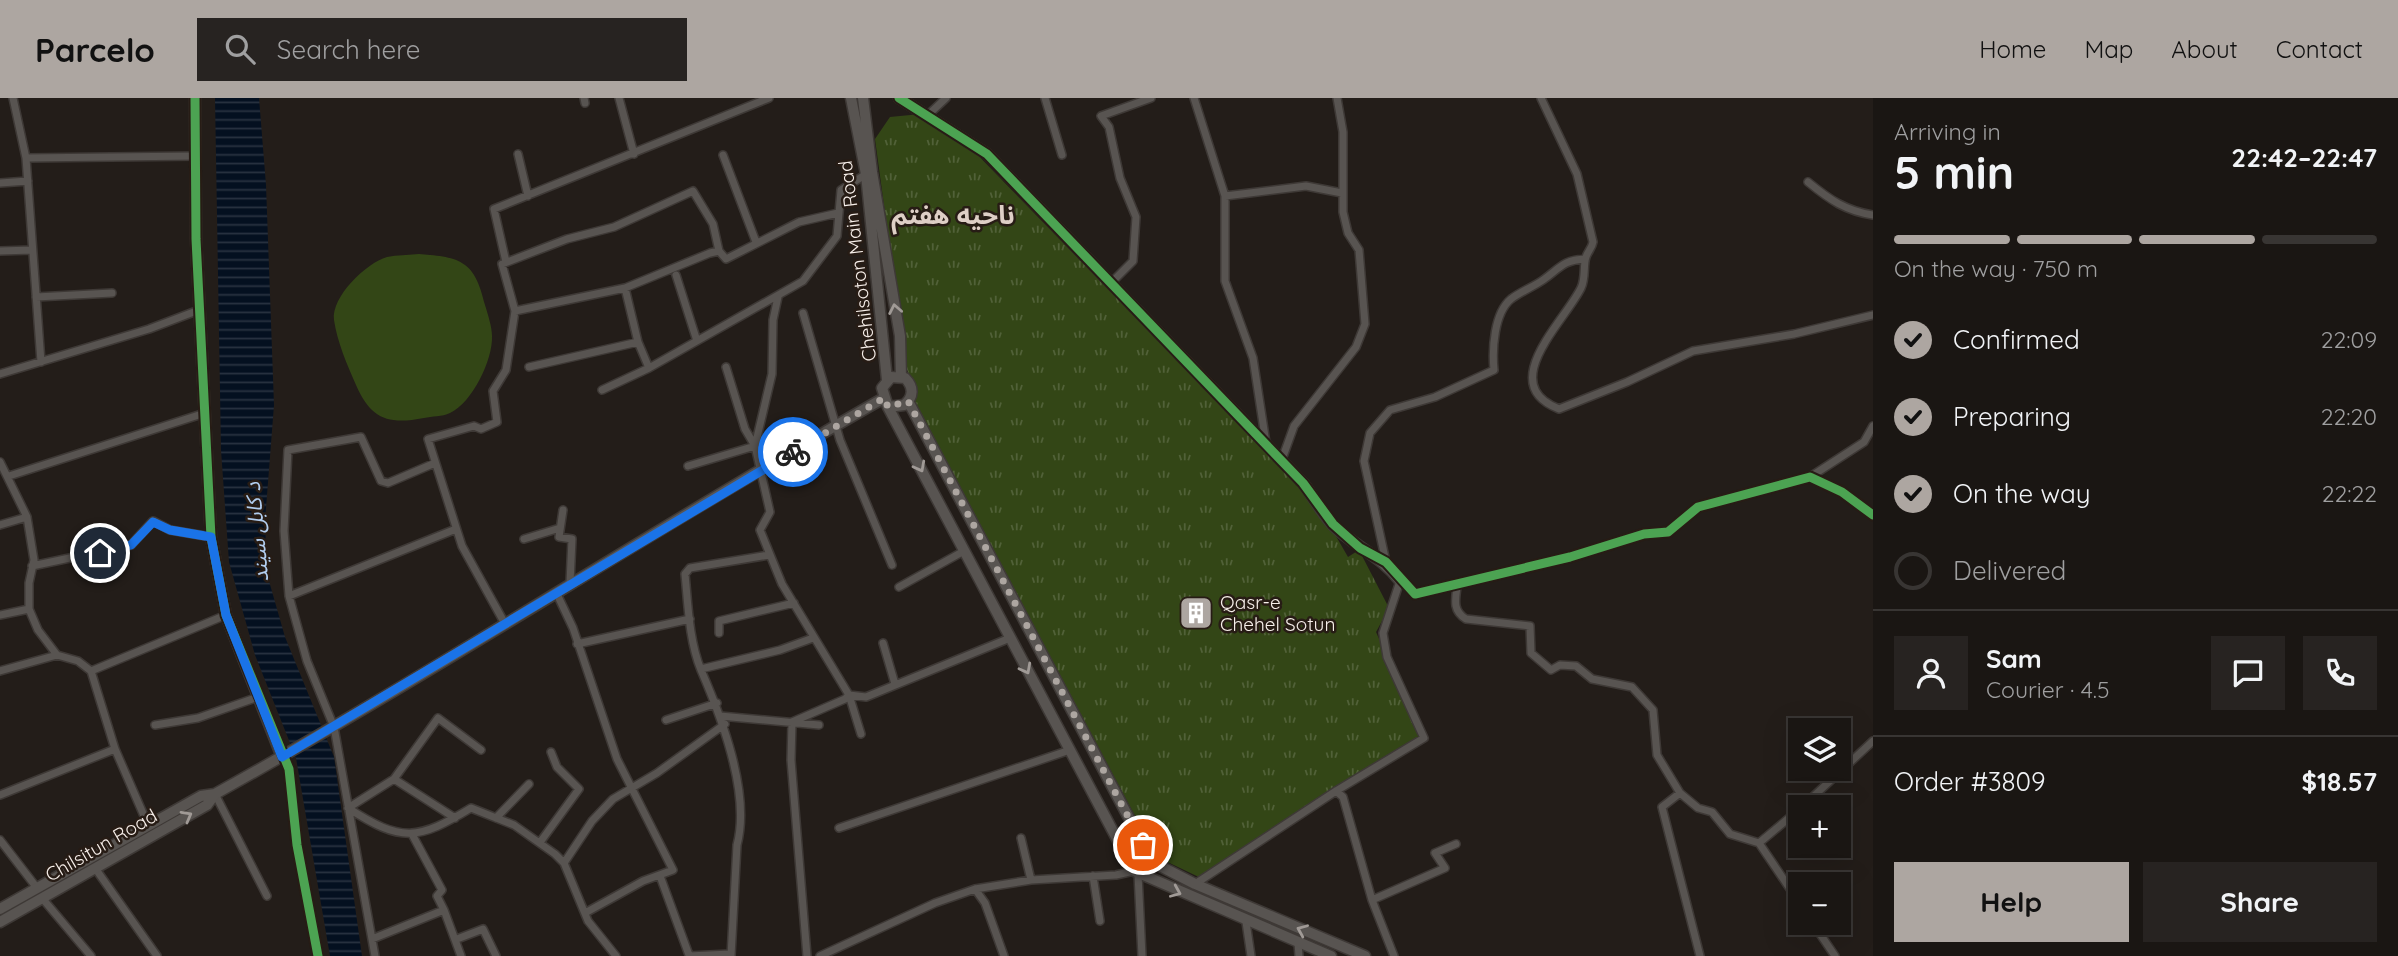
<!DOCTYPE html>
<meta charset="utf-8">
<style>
:root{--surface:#1a1613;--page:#272321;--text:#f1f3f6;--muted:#9f9fa0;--line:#383533;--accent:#ada6a1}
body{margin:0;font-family:Quicksand,"Noto Sans Arabic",sans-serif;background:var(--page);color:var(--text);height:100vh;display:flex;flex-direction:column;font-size:26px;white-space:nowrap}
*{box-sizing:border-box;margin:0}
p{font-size:23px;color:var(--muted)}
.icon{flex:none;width:38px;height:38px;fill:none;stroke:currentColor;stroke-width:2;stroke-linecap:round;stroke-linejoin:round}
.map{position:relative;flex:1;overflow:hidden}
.sheet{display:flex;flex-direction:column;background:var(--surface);width:525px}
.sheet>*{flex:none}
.buttons{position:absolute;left:1788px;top:620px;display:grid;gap:14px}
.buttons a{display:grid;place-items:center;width:63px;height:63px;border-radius:0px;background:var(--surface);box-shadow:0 7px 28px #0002,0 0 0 2px var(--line);font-size:35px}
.pin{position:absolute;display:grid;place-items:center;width:60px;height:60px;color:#fff;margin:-30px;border:4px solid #fff;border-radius:50%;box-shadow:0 2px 7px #0007}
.courier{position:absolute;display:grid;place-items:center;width:70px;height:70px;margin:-35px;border:5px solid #1a73e8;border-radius:50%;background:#fff;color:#222;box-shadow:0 2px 9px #0007}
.summary em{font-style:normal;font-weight:800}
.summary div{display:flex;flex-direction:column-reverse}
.summary{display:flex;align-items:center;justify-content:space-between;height:119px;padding:0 21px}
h1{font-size:46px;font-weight:800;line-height:52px}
.bar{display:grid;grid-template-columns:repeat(4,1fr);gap:10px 7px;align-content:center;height:84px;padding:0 21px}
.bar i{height:9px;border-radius:5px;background:var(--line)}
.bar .active{background:var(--accent)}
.bar p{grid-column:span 4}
.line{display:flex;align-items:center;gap:18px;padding:0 21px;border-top:2px solid var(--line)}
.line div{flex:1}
.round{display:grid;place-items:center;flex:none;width:74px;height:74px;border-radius:0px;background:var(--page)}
ol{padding:0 21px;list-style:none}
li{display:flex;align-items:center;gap:21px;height:77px}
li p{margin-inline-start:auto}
li .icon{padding:7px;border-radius:50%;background:var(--accent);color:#111;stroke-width:4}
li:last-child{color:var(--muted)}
li i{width:38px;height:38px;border:4px solid var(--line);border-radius:50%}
.cta{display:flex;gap:14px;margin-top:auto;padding:14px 21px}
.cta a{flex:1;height:80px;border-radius:0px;background:var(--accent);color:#111;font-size:28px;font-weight:800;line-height:80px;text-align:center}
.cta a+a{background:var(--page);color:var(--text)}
header{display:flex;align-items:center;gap:42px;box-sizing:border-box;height:98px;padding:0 35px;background:var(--accent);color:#111}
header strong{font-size:33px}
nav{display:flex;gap:38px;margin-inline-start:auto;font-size:24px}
.search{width:490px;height:63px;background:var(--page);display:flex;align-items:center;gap:18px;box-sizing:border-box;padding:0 24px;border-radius:0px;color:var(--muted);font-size:26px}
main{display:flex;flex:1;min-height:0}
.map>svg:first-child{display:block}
</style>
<header>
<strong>Parcelo</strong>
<div class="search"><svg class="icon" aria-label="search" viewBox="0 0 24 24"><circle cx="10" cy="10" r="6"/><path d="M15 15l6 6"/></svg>Search here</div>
<nav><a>Home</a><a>Map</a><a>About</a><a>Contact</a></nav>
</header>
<main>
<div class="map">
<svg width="1873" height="858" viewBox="0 0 1873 858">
<defs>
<pattern id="park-tufts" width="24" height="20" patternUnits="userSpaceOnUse" patternTransform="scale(1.75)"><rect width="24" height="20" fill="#334616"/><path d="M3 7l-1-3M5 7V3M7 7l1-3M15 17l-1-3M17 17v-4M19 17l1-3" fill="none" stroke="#516138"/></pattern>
<pattern id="water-rules" width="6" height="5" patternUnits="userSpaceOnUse" patternTransform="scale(1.75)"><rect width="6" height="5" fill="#041020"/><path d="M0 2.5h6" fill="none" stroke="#293341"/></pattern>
</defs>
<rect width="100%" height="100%" fill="#231d19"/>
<path fill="#334616" d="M 419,156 C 461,159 475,163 485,207 C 488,217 492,229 492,238 C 493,262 472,305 450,315 C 442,319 432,318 424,320 C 388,327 371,321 356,287 C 347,267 337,243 334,222 C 331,199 366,165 387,159 C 397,157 408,157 419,156 Z"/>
<path fill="url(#park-tufts)" d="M 921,16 L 967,46 L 1318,407 L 1348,459 L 1359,452 L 1389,510 L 1376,534 L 1422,639 L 1203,781 L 1157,759 L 914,304 L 914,289 L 906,269 L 875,41 L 890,19 Z"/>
<path fill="url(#water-rules)" d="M 215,0 L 259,0 L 266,87 L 274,307 L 265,423 L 267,476 L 285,539 L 334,659 L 362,858 L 330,858 L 296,660 L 255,557 L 229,464 L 221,352 Z"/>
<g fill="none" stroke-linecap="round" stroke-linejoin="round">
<defs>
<path id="street" d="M 13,0 L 26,60 L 41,264
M 584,0 L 585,5
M 619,0 L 634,56
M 1045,0 L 1062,57
M 1194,0 L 1225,98 L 1225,183 L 1253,260 L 1266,345
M 1541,0 L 1577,76 L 1593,144 C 1592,150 1588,153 1586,159 C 1583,167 1586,180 1581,190 C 1565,223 1495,286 1559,311 L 1627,284 L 1693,253 L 1794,236 L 1873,217
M 928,17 L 946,0
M 518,56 L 528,98
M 723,57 L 756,144
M 26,60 L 196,58
M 1808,84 C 1830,102 1846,113 1873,117
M 0,85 L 28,83
M 1225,98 L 1306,88 L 1342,95
M 0,153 L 32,152
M 506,164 L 494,111 L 769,0
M 676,177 L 697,243
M 1112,184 L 1133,163 L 1136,119 L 1120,80 L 1109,29 L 1101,18 L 1151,0
M 625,190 L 638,244 L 649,270
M 36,199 L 112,195
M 778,199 L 773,222 L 772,276 L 755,348 L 770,414 L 760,432 L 782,486 L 849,597 L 861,636
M 515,213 L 625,190 L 710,155 L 719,153 L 726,161 L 799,124 L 838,115
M 803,215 L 840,342 L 892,467
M 529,269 L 638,244
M 0,276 L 149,231 L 199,212
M 602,292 L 649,270 L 803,183 L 837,138 L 841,92 L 868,75
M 0,364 L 27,419 L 34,462 L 29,485 L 29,511 L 38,532 L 57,557 L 78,563 L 91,573 L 115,651 L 148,727
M 1281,364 L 1294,328 L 1356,249 L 1365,226 L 1359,152 L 1348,135 L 1343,114 L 1343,34 L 1337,0
M 688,368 L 755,348 L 745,331 L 726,269
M 9,378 L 205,315
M 1810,379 L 1864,344 L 1873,328
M 563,412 L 559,439 L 572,441 L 570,485
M 0,427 L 27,419
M 524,441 L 560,430
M 1386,464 L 1364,363 L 1370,335 L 1390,312 L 1435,299 L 1494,272 C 1492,251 1494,215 1511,201 C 1520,194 1533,189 1543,182 C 1560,170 1563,162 1585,161
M 32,468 L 131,447 L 153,423 L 170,432 L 211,439
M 899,489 L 964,453
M 1457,489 C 1455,503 1453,513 1466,521 L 1530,528 L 1531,555 L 1551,572 L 1560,567 L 1576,568 L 1592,581 L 1632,589 L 1653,612 L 1657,657 L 1680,695 L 1698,710 L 1712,714 L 1730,736 L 1759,745 L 1801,807
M 556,494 L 573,530 L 617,661 L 673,772 L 643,783 L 585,815
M 289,498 L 456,431
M 0,517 L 29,511
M 504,524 L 462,448 L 428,341 L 474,328 L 481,331 L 497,324 L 493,293 L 506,272 L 515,213 L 502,166 L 567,141 L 614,129 L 693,93 L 713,126 L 719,153
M 719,535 L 719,523 L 794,505
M 883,545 L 895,586
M 577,546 L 690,521
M 701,571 L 780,552 L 813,540
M 0,573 L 57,557
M 91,573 L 226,517
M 849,597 L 866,599 L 1010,540
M 720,618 L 819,627
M 666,622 L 717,605
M 155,627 L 198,620 L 258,599
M 282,659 L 289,671 L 297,747 L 318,858
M 394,681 L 455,720
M 1336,693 L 1343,699 L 1372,802 L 1394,858
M 1680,695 L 1662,709 L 1700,858
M 215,696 L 267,798
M 0,697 L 115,651
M 1802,709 L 1873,643
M 348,710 C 402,745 418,742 471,710 L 514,727 L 555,756 L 564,765 L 588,823 L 616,858
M 348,710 L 394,681 L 438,620 L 481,652
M 496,720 L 529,686
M 839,730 L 1070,652
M 413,738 L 442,792 L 437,798 L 444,812
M 1021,740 L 1031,782
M 0,742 L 37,790
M 541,743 L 579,691 L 557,669 L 551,654
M 1759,745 L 1801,710
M 564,765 L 592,723 L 613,701 L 657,675 L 725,626
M 95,770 L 157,858
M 1138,776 L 1142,858
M 660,778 L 689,857
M 1093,778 L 1100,823
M 1195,786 L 1336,693 L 1424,640 L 1387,559 L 1383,535 L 1400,483 L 1415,496 L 1570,459 L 1644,436 L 1668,434 L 1698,409 L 1810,379 L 1842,394 L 1873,417
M 975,791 L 985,805 L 1004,858
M 42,800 L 91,858
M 1372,802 L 1445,770 L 1435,755 L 1456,746
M 1246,824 L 1251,858
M 1812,824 L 1835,858
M 372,841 L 444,812 L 461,858
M 457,841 L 483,831 L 496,858
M 1298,845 L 1299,858
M 375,858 L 334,629 L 307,563 L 289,498 L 284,433 L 288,352 L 361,339 L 381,383 L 388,385 L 435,365
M 689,858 L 730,856
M 731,858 L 737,747 C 751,695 721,618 701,572 C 689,543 688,506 685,476 L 690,470 L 769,457
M 807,858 L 791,662 L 792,624 L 845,601 L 849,597
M 820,858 L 935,805 L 975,791 L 1031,782 L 1116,777 L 1134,773"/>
<path id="secondary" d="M 195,0 L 196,141 L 211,439 L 226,517 L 282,659
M 851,0 L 866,76 L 887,282
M 863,0 L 872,74 L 900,238 L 901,279
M 899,0 L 987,56 L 1303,385 C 1313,398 1321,414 1332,426 C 1354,449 1380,457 1400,483
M 891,279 L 905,280 C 914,289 914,299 904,307 L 888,309 L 882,290 Z
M 908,303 L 1148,756 L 1158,767 L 1195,786 L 1365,858
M 888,309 L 1134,773 L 1331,858
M 0,811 L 201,698 L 215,696 C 441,571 658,428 884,300
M 0,824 L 207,707 L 215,696"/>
</defs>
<use href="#street" stroke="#3e3936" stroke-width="10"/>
<use href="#secondary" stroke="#3e3936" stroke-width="13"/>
<use href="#street" stroke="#585451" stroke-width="7"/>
<use href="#secondary" stroke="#585451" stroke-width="10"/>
<defs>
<path id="cycleway" d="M 195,0 L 196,141 L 211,439 L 226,517 L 289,671 L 297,747 L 318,858
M 899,0 L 987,56 L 1303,385 L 1333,426 L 1360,450 L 1386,464 L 1415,496 L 1570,459 L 1644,436 L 1668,434 L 1698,409 L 1810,379 L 1842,394 L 1873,417"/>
</defs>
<use href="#cycleway" stroke="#271c15" stroke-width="13"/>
<use href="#cycleway" stroke="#4ca352" stroke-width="9"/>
</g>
<defs><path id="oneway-chevron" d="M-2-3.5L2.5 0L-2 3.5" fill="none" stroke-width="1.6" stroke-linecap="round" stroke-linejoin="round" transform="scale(1.75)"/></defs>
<g stroke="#a09a96">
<use href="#oneway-chevron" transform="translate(895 211) rotate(-101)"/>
<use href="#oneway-chevron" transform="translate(920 369) rotate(62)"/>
<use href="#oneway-chevron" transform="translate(1026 571) rotate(62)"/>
<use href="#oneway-chevron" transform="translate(187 718) rotate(-29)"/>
<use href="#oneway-chevron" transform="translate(1176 794) rotate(23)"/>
<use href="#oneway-chevron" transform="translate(1302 832) rotate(-157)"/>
</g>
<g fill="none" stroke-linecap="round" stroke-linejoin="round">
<path stroke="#ada6a1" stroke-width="7" stroke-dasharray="0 12.6" d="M 793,354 L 884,300 L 888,309 L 908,303 L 1143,747"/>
<path stroke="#1a73e8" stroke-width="9" d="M 100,455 L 131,447 L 153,424 L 170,432 L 211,439 L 226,517 L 282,659 L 793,354"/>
</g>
<defs>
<symbol id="building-square" viewBox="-11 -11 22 22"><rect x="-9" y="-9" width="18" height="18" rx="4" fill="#ada6a1" stroke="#271c15"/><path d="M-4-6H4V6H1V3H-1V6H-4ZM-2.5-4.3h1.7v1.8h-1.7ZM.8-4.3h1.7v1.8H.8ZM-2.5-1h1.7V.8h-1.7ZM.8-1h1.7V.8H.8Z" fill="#fff"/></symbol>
</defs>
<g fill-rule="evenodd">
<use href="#building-square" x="1177" y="496" width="38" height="38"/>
</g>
<g text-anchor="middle" stroke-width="5" stroke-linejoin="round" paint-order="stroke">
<g font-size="19" fill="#f7efea" stroke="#271c15">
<text transform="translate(857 163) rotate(-97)" y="7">Chehilsoton Main Road</text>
<text transform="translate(101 747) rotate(-30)" y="7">Chilsitun Road</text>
</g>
<g font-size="19" fill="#f7efea" stroke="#271c15" text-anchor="start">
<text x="1220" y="511">Qasr-e<tspan x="1220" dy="22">Chehel Sotun</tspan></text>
</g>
<g font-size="21" font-style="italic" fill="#b1cdef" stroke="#271c15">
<text transform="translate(257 434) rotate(-95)" y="7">د کابل سيند</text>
</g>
<g font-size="26" font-weight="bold" fill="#decfc6" stroke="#271c15">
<text x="953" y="126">ناحیه هفتم</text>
</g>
</g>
</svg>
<div class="buttons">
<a><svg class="icon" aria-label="layers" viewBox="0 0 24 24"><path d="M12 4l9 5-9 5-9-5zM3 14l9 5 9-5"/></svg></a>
<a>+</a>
<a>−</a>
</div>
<div class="pin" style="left:1143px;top:747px;background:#ea580c"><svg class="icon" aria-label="bag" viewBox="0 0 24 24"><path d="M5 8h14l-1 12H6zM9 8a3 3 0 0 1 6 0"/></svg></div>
<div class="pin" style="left:100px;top:455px;background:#1f2937"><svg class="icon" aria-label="home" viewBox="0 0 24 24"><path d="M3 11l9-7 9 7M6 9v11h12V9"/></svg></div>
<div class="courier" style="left:793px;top:354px"><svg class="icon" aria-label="bike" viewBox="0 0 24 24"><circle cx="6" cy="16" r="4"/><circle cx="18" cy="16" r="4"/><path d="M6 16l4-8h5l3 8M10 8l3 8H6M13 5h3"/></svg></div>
</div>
<section class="sheet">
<div class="summary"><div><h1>5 min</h1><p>Arriving in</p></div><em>22:42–22:47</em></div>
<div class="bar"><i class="active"></i><i class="active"></i><i class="active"></i><i></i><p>On the way · 750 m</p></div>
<ol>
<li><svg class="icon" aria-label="check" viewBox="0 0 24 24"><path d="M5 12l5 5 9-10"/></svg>Confirmed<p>22:09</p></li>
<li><svg class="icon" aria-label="check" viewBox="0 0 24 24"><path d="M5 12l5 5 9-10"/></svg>Preparing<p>22:20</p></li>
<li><svg class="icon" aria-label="check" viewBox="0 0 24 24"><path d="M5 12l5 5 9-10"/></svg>On the way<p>22:22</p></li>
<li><i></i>Delivered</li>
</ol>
<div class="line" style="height:126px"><a class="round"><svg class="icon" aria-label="person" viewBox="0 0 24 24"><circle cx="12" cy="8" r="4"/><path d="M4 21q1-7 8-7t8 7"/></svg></a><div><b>Sam</b><p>Courier · 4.5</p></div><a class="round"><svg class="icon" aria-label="chat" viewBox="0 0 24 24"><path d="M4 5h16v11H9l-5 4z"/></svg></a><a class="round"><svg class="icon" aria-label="phone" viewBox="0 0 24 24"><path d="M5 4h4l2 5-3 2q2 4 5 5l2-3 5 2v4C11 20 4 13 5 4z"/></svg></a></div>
<div class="line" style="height:91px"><div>Order #3809</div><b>$18.57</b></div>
<div class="cta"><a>Help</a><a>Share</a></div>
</section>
</main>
